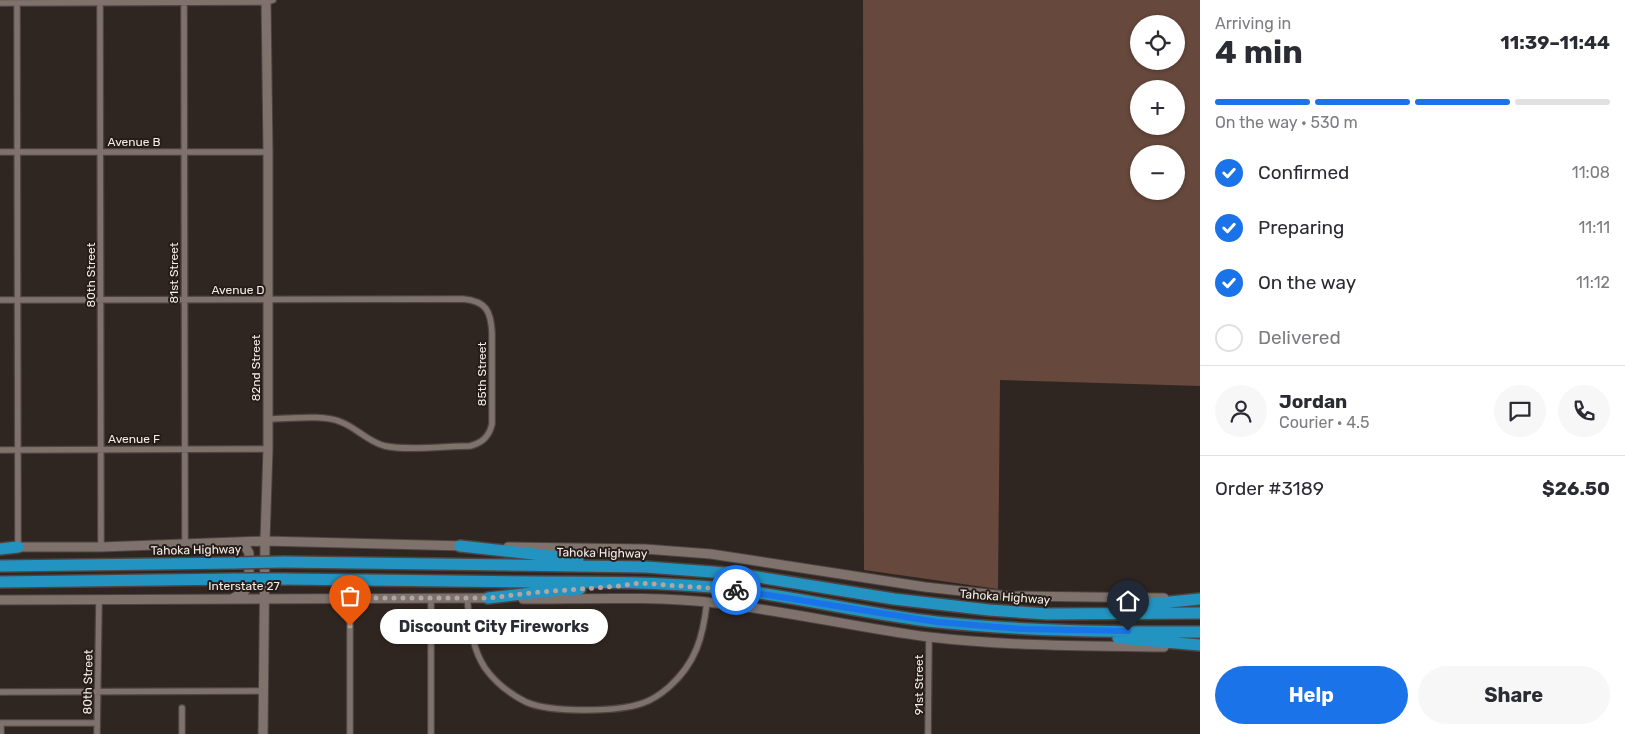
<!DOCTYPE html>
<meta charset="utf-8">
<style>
:root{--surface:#fff;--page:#f7f7f7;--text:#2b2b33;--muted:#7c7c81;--line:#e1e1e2;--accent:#1a73e8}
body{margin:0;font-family:Rubik,sans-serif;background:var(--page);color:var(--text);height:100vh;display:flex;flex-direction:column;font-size:19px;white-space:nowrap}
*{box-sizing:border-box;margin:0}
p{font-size:16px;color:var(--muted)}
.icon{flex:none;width:28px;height:28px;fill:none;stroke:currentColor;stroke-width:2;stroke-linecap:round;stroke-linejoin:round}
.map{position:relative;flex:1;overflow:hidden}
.drawer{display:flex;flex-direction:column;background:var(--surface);width:425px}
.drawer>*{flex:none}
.controls{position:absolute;left:1130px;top:15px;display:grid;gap:10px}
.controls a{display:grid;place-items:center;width:55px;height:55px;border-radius:50%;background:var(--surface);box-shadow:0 1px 4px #0004;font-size:25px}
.pin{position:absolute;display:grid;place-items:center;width:42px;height:42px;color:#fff;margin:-51px -21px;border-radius:50% 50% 50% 0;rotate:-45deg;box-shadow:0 0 5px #0007}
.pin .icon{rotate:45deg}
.courier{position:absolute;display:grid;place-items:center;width:50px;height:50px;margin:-25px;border:4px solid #1a73e8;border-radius:50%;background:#fff;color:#222;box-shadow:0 1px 6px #0007}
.bubble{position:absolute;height:35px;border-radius:18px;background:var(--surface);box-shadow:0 1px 4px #0004;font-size:16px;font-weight:700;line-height:35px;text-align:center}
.summary em{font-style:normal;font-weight:700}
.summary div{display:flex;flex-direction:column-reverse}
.summary{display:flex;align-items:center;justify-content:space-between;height:85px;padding:0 15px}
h1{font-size:32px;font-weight:700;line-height:38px}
.bar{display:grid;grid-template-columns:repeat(4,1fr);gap:8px 5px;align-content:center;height:60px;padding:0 15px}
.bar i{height:6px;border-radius:4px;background:var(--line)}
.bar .current{background:var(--accent)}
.bar p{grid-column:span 4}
.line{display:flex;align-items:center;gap:12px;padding:0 15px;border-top:1px solid var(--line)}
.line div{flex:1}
.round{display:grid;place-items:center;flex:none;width:52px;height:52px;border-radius:26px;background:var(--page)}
ol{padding:0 15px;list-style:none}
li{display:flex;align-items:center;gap:15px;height:55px}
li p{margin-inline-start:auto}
li .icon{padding:5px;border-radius:50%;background:var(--accent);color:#fff;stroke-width:4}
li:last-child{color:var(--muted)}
li i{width:28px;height:28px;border:2px solid var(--line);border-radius:50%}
.button{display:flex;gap:10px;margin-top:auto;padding:10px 15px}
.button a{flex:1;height:58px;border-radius:30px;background:var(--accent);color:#fff;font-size:20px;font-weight:700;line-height:58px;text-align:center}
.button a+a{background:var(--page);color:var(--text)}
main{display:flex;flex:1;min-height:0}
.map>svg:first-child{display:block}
</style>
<main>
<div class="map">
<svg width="1200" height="734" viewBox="0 0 1200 734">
<rect width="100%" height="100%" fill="#302621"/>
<path fill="#66483c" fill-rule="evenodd" d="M 863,0 L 1200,0 L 1200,386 L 1000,380 L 998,589 L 864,570 ZM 1139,24 L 1176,24 L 1176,61 L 1139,61 ZM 1139,89 L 1176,89 L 1176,126 L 1139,126 ZM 1139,154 L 1176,154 L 1176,191 L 1139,191 Z"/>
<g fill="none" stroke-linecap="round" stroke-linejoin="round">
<defs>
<path id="street" d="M 184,0 L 185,544
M 0,3 L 266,2 L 273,0
M 17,3 L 18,547
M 100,3 L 101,547
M 0,152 L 268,152
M 0,300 L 463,299 C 486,301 491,311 492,333 L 492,424 C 489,437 482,443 470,446 C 446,446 408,451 385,446 C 368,442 357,428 341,422 C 323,414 289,419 268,419
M 0,450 L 268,449
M 350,598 L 350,734
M 431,598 L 431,734
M 467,598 C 470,622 471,647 485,668 C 495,682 510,694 526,702 C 551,713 618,712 643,703 C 652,700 662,693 669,687 C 696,663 703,637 707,602
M 0,692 L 263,691
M 182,708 L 182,734
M 0,723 L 97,723
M 1,723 L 1,734
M 97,734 L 99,600
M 928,734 L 929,636"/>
<path id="secondary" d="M 13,547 L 101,547 L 265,541 L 465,546
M 508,547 L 645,549 L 711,554 L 925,587 L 1007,596 L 1164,598
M 232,599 L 244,592 L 249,583 L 249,553 L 245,546 L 237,542
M 523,599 C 587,599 652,596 716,603 C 788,611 858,628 929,637 C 1007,646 1086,646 1164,647
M 0,600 L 492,598
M 263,734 L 265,541 L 268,449 L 268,152 L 266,0"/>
<path id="highway" d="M 460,546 L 578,559
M 0,549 L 18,547
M 284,562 L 646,567 L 739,574 L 894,599 L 989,610 L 1047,614 L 1200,613
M 0,566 L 235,563
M 284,579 C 367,580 451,581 534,582 C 597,582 660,582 723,588 C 795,596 865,614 937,622 C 1024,631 1112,632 1200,632
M 0,582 L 235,579
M 488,598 L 540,592 L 580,589
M 1120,607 L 1200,599
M 1118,638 L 1200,645"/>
</defs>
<use href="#street" stroke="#4d4441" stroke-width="8"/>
<use href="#secondary" stroke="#4d4441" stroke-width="11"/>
<use href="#highway" stroke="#4d4441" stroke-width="14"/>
<use href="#street" stroke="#7f726d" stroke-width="5.5"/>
<use href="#secondary" stroke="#7f726d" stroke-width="9"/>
<use href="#highway" stroke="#2394c1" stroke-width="11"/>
<defs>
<path id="highway-bridge" d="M 235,563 L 284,562
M 235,579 L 284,579"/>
</defs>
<use href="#highway-bridge" stroke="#4d4441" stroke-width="14" stroke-linecap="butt"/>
<use href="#highway-bridge" stroke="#2394c1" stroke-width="11"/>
</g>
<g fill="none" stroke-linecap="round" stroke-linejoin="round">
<path stroke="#afa7a4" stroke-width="5" stroke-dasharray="0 9" d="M 350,626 L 350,598 L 488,598 L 540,592 L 620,586 L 639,583 L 736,590"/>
<path stroke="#1a73e8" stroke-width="6" d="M 736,590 L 937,622 L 1022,629 L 1128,631"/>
</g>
<g text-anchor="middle" stroke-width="4" stroke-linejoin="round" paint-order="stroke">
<g font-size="12" fill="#f4edea" stroke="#261c18">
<text x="134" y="146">Avenue B</text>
<text transform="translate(174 273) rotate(-90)" y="4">81st Street</text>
<text transform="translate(91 275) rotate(-90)" y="4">80th Street</text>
<text x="238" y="294">Avenue D</text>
<text transform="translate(256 368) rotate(-90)" y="4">82nd Street</text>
<text transform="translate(482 374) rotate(-90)" y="4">85th Street</text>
<text x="134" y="443">Avenue F</text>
<text transform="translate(196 550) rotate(-1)" y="4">Tahoka Highway</text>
<text transform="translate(602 553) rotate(1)" y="4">Tahoka Highway</text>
<text x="244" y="590">Interstate 27</text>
<text transform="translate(1005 597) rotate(4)" y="4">Tahoka Highway</text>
<text transform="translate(88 682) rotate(-89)" y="4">80th Street</text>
<text transform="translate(919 685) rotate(-90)" y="4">91st Street</text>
</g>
</g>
</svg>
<div class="controls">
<a><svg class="icon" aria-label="locate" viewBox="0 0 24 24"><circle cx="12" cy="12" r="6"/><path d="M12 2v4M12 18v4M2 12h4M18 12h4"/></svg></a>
<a>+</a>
<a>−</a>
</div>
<div class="pin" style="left:350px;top:626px;background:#ea580c"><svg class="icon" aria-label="bag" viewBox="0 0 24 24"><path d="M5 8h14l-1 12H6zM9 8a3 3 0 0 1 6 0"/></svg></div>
<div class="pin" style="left:1128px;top:631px;background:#1f2937"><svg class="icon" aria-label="home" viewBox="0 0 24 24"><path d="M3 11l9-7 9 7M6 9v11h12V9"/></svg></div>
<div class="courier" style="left:736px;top:590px"><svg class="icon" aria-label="bike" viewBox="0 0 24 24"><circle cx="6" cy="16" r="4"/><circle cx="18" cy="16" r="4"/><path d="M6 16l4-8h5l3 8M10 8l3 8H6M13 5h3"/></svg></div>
<div class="bubble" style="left:380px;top:609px;width:228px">Discount City Fireworks</div>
</div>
<section class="drawer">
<div class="summary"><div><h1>4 min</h1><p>Arriving in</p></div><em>11:39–11:44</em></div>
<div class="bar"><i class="current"></i><i class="current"></i><i class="current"></i><i></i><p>On the way · 530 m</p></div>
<ol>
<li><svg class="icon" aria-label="check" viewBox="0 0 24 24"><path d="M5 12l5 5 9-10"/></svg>Confirmed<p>11:08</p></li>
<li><svg class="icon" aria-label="check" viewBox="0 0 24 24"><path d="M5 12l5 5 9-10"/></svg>Preparing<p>11:11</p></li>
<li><svg class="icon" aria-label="check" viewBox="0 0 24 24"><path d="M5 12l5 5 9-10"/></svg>On the way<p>11:12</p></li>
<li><i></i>Delivered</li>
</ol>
<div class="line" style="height:90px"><a class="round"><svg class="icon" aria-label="person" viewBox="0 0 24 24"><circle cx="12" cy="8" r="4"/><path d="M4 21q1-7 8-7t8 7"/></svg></a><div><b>Jordan</b><p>Courier · 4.5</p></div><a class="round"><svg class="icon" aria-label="chat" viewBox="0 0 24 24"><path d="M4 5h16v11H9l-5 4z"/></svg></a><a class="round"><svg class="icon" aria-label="phone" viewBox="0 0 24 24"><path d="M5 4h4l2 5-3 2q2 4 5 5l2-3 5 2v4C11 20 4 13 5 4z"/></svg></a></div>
<div class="line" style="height:65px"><div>Order #3189</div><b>$26.50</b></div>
<div class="button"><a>Help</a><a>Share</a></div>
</section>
</main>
